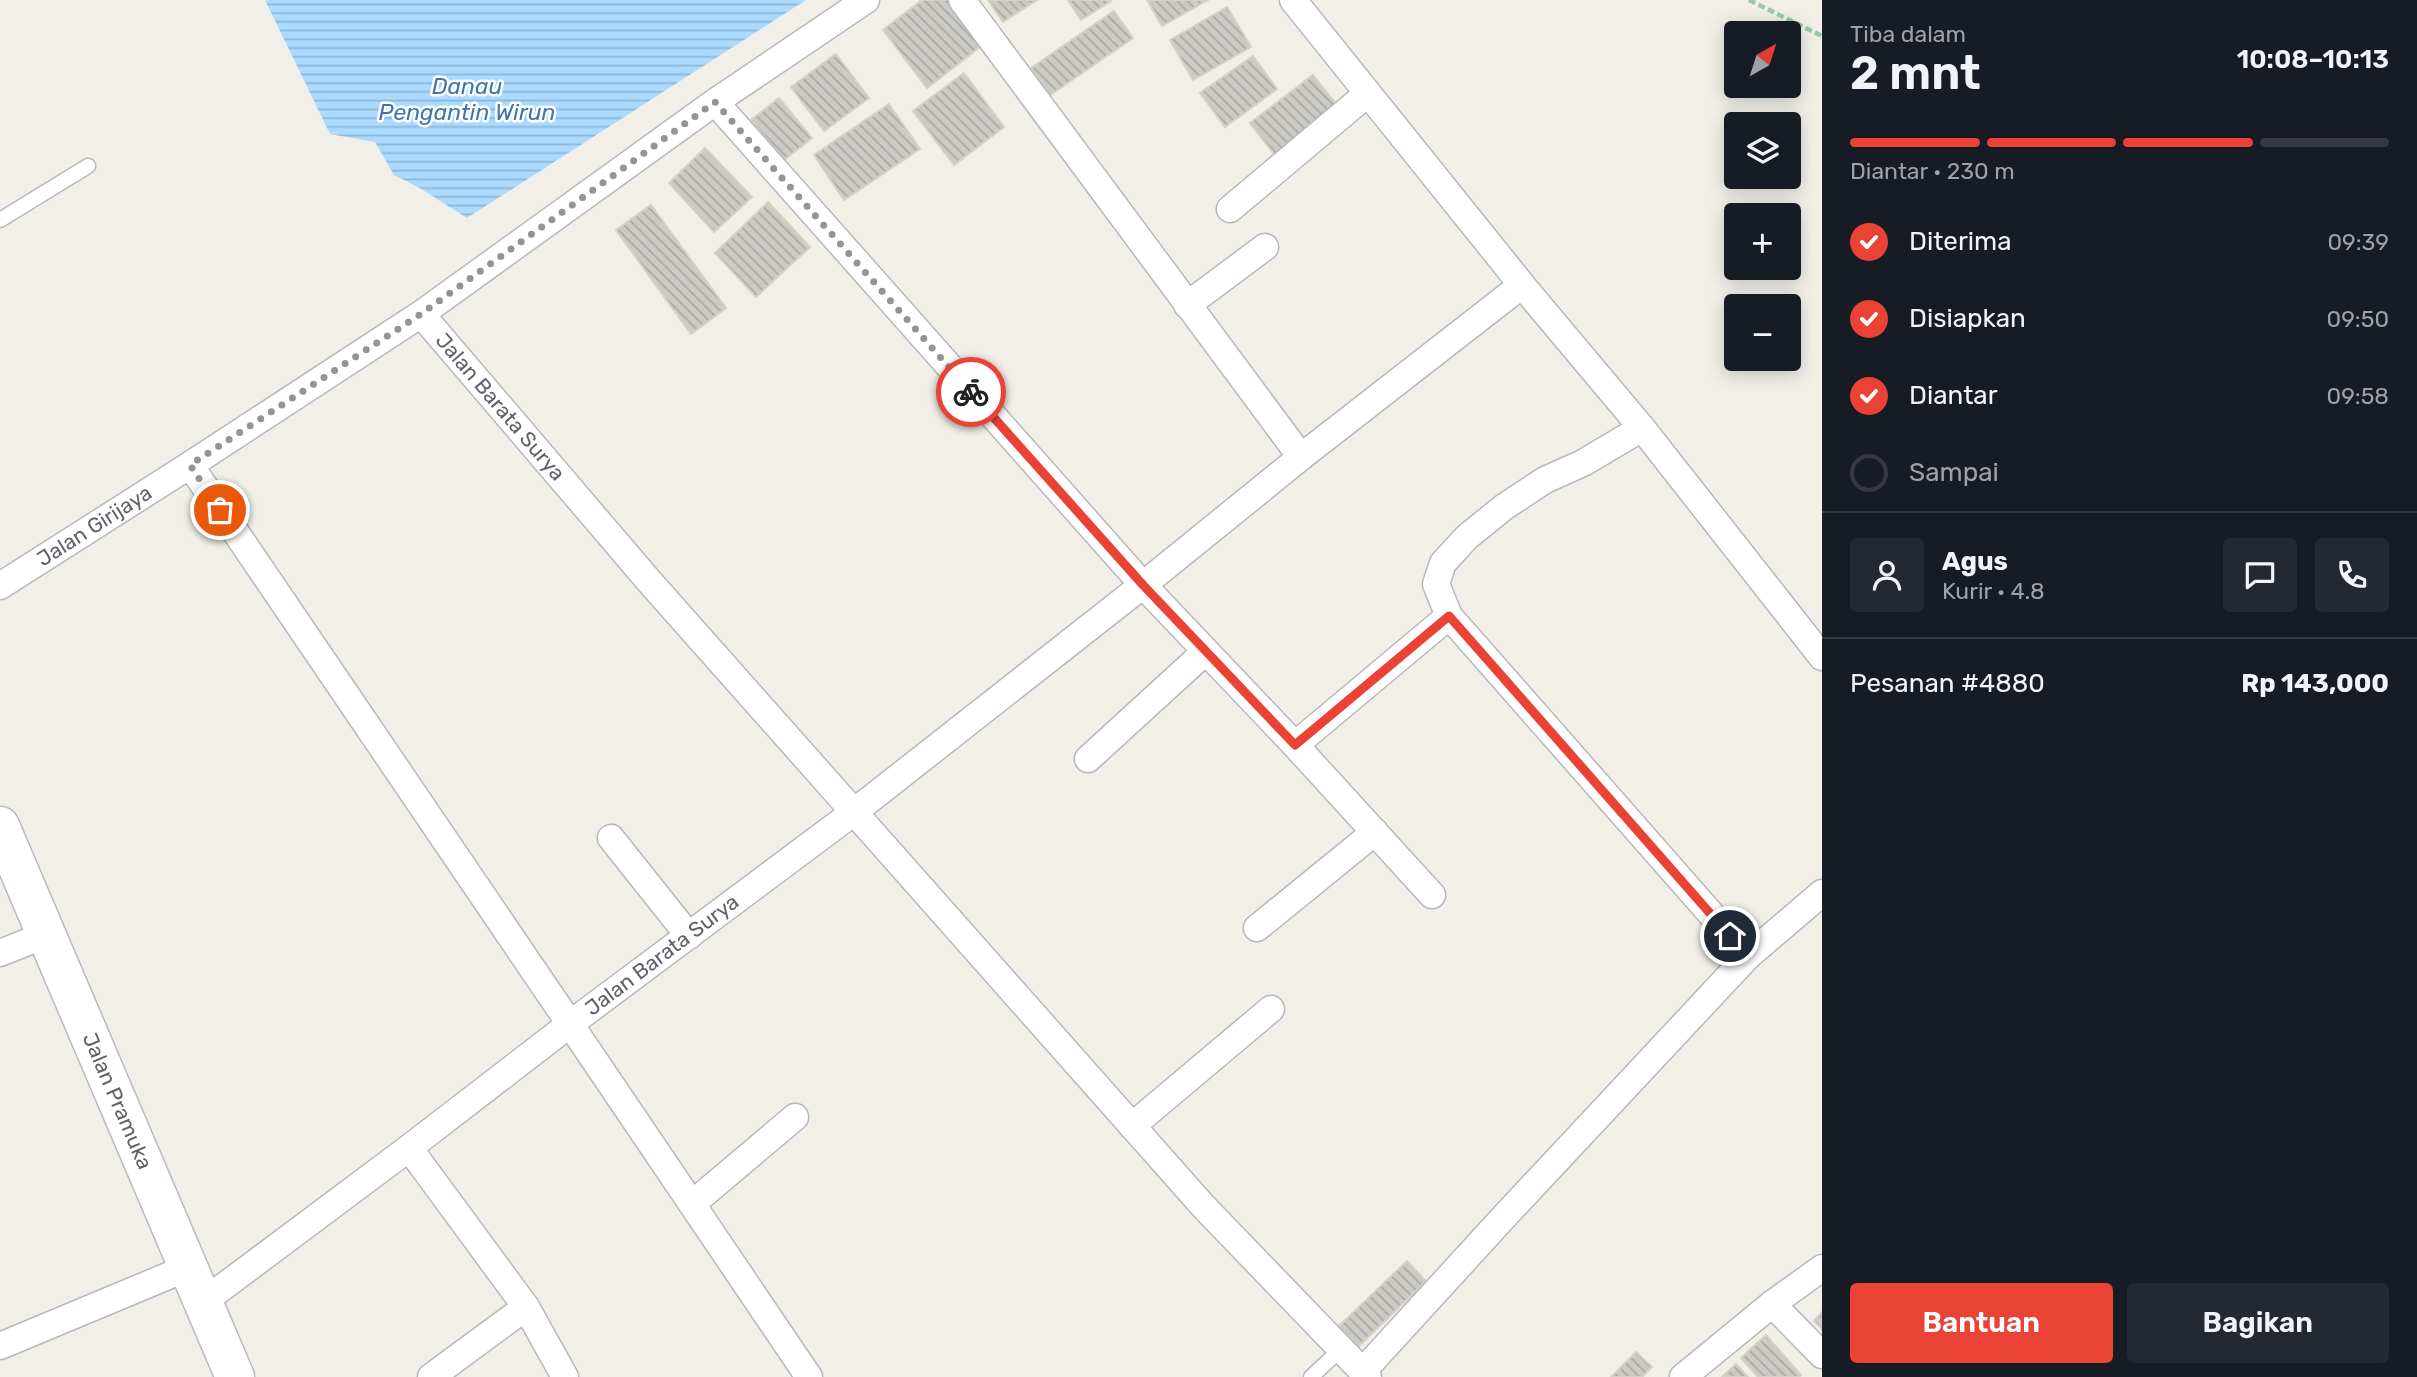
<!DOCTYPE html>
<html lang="id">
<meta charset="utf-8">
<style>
:root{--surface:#171b24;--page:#242831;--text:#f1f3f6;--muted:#9ea1a6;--line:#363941;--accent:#ea4335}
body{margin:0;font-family:Rubik,sans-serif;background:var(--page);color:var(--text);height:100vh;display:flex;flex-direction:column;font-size:26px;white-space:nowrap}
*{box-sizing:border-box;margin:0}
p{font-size:23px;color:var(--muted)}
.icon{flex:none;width:38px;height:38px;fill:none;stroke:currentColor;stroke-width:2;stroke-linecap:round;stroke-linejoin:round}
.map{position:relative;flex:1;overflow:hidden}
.panel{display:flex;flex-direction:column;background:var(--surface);width:595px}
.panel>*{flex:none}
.needle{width:46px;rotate:39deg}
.buttons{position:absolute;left:1724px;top:21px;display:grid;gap:14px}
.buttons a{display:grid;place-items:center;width:77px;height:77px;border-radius:7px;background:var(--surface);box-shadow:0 4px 18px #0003;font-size:35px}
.pin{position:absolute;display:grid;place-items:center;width:60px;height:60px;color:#fff;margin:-30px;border:4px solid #fff;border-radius:50%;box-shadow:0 2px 7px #0007}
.courier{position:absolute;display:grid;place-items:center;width:70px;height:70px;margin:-35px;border:5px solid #ea4335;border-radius:50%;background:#fff;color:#222;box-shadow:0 2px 9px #0007}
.headline em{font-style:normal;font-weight:600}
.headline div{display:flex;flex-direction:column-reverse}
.headline{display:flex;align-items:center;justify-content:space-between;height:119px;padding:0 28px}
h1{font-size:46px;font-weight:600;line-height:52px}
.bar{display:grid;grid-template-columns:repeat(4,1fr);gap:10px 7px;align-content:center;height:84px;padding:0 28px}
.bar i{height:9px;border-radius:5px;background:var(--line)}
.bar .on{background:var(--accent)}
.bar p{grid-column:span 4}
.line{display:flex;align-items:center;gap:18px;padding:0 28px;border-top:2px solid var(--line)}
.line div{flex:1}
.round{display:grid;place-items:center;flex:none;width:74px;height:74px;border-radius:7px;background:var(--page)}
ol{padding:0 28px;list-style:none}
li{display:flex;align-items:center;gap:21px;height:77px}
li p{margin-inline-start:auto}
li .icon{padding:7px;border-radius:50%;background:var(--accent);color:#fff;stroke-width:4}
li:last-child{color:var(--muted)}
li i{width:38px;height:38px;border:4px solid var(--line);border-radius:50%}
.cta{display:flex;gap:14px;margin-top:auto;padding:14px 28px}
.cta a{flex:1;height:80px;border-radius:7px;background:var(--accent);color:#fff;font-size:28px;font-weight:600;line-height:80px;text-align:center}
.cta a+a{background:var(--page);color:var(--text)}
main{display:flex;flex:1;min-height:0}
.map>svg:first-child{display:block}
</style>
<main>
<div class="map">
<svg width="1822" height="1377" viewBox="0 0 1822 1377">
<defs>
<pattern id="water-rules" width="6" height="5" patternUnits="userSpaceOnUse" patternTransform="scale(1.75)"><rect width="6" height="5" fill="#aadaff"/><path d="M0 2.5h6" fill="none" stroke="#8eb4d2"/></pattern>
<pattern id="building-back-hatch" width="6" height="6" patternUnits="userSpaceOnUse" patternTransform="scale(1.75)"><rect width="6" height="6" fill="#cccac5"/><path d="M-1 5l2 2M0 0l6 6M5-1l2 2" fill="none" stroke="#a9a8a4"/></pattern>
</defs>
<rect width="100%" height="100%" fill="#f1efe8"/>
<path fill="url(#water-rules)" d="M 265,0 L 806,0 L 467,218 L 418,187 L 394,175 L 375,142 L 330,134 Z"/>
<path fill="url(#building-back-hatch)" stroke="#d6d1c6" stroke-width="2" d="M 922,0 L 950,0 L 984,44 L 927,88 L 883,30 Z
M 988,0 L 1037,0 L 1003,22 Z
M 1068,0 L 1110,0 L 1111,1 L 1081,20 Z
M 1147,0 L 1208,0 L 1162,26 Z
M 1227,7 L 1251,47 L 1193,80 L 1170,40 Z
M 1114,11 L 1133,38 L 1050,95 L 1031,68 Z
M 836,54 L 869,98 L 824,131 L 791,87 Z
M 1253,56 L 1277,89 L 1225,127 L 1200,93 Z
M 964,73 L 1004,127 L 954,165 L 913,111 Z
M 1313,75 L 1340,109 L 1277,158 L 1250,123 Z
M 779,98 L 812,138 L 784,160 L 751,120 Z
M 889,104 L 920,149 L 844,200 L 814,155 Z
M 705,148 L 752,197 L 714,232 L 669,183 Z
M 768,202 L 810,247 L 756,297 L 715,253 Z
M 651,205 L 726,308 L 691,334 L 616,230 Z
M 1407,1261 L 1426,1281 L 1358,1347 L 1338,1327 Z
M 1822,1312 L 1822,1329 L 1814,1321 Z
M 1766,1335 L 1801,1375 L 1799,1377 L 1758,1377 L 1741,1358 Z
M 1636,1352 L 1652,1367 L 1642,1377 L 1611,1377 Z
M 1736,1364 L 1748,1377 L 1722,1377 Z"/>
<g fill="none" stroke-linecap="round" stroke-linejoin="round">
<defs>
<path id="service" d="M 0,220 L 88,166
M 1311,1377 L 1341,1349"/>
<g id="minor">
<path d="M 866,0 L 715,102 L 1143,585 L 1301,457 L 1522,285 L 1293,0"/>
<path d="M 962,0 L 1301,457"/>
<path d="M 1230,209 L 1367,94"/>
<path d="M 1522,285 L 1642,428 L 1822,657"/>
<path d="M 1187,305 L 1265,247"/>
<path id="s1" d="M 421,314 L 649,581 L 854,812 L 570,1024 L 190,465 L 421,314 L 715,102"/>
<path id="s2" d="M 0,586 L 190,465"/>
<path d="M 1449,616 L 1748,956"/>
<path d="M 1295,745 L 1449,616 L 1436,584 L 1443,563 L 1467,537 L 1504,507 L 1545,480 L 1583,463 L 1642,428"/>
<path d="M 1088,759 L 1205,652"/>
<path d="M 611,838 L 689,936"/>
<path d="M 1257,928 L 1375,832"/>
<path d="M 0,953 L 45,935"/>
<path d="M 1132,1126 L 1271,1009"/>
<path d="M 409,1148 L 526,1307 L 565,1377"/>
<path d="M 692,1204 L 795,1117"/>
<path d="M 203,1302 L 409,1148 L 570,1024 L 809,1377"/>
<path d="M 1772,1304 L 1822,1355"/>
<path d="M 0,1346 L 187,1268"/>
<path d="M 1363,1371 L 1502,1219 L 1748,956 L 1822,893"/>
<path d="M 431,1377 L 526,1307"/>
<path d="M 1368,1377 L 1204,1207 L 854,812 L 1143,585 L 1295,745 L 1432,895"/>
<path d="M 1683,1377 L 1772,1304 L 1822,1268"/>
</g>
<g id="secondary">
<path id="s3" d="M 0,826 L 235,1377"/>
</g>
</defs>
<use href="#service" stroke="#b5b8bc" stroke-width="17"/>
<use href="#minor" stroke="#b5b8bc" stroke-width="29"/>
<use href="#secondary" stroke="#b6babf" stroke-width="41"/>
<path stroke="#9cc7a9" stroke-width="4.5" stroke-dasharray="7 3.5" stroke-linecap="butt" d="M 1749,0 L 1822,36"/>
<use href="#service" stroke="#fff" stroke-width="14"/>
<use href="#minor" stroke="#fff" stroke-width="26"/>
<use href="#secondary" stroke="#fff" stroke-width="38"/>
</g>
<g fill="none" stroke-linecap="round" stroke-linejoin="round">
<path stroke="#929495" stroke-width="7" stroke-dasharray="0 12.6" d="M 220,510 L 190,465 L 421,314 L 715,102 L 971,392"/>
<path stroke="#ea4335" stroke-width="9" d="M 971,392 L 1143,585 L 1295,745 L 1449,616 L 1730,936"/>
</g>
<g text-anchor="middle" stroke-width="5" stroke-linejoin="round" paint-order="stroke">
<g font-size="21" fill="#5f6368" stroke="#fff">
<text dy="7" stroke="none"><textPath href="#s1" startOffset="122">Jalan Barata Surya</textPath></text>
<text dy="7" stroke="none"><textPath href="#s2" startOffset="112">Jalan Girijaya</textPath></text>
<text transform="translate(662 955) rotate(-37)" y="7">Jalan Barata Surya</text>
<text dy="7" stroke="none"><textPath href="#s3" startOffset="299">Jalan Pramuka</textPath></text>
</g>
<g font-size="23" font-style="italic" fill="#4174aa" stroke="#fff">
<text x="467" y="94">Danau<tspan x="467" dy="26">Pengantin Wirun</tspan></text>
</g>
</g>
</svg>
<div class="buttons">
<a><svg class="needle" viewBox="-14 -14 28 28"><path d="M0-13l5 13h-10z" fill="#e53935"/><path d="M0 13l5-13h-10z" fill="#9ea1a6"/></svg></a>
<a><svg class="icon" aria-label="layers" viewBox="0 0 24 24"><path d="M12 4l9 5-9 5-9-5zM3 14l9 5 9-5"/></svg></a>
<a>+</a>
<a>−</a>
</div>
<div class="pin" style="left:220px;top:510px;background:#ea580c"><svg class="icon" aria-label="bag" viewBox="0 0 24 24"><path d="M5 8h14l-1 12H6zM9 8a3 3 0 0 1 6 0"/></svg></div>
<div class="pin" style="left:1730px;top:936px;background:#1f2937"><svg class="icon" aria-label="home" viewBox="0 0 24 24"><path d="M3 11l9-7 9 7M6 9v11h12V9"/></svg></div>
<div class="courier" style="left:971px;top:392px"><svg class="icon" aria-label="bike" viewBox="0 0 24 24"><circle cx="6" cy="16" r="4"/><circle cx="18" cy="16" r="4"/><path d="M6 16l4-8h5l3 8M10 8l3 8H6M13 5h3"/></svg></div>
</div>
<section class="panel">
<div class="headline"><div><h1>2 mnt</h1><p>Tiba dalam</p></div><em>10:08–10:13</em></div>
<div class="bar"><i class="on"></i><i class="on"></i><i class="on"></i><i></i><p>Diantar · 230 m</p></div>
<ol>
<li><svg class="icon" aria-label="check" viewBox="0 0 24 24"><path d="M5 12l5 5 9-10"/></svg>Diterima<p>09:39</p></li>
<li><svg class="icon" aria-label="check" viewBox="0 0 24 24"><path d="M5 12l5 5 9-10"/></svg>Disiapkan<p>09:50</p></li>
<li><svg class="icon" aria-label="check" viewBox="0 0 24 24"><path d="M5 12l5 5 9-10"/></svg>Diantar<p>09:58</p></li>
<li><i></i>Sampai</li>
</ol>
<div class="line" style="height:126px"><a class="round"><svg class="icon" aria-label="person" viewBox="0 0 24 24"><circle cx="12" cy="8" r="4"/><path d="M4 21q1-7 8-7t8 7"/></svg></a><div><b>Agus</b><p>Kurir · 4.8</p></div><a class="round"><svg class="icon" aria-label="chat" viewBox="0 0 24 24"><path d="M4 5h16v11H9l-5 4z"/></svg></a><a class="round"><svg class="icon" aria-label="phone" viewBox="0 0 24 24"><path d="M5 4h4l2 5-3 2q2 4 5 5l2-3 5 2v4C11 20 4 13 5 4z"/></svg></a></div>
<div class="line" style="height:91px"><div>Pesanan #4880</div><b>Rp 143,000</b></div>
<div class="cta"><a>Bantuan</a><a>Bagikan</a></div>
</section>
</main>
